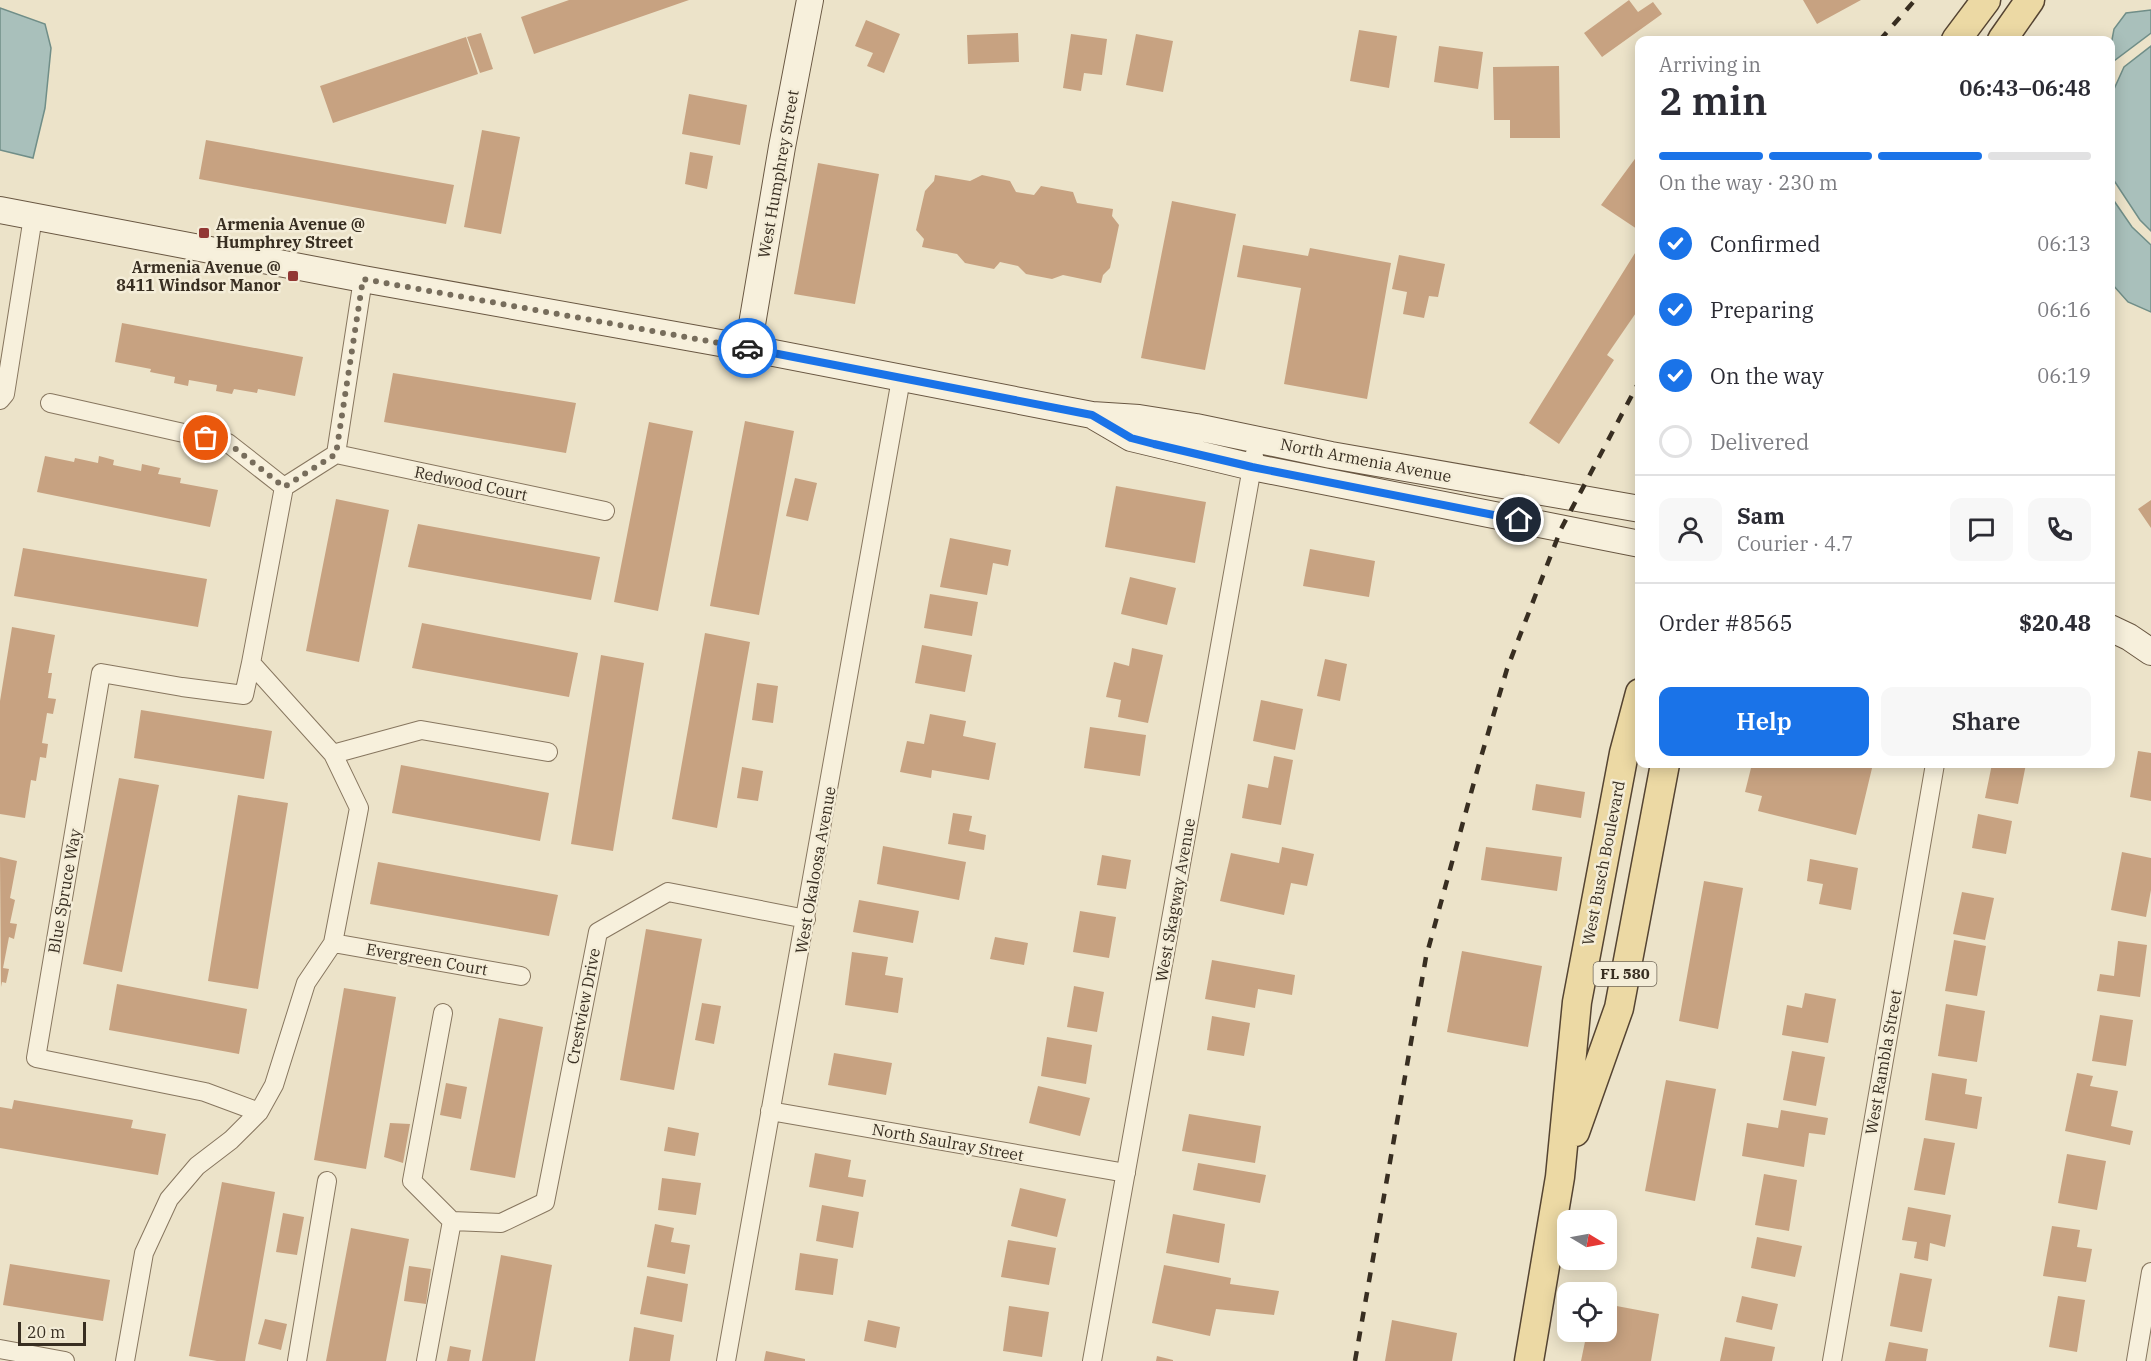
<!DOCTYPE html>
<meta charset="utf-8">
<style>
:root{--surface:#fff;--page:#f7f7f7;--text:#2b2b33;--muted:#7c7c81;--line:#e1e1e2;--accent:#1a73e8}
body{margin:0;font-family:"IBM Plex Serif",serif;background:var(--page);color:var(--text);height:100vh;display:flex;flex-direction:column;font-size:22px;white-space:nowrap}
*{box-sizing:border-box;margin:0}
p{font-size:20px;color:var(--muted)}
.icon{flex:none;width:33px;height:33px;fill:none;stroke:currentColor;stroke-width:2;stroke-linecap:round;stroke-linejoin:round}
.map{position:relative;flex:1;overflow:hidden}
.panel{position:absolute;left:1635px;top:36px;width:480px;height:732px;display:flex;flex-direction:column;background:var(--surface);border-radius:12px;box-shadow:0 3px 15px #0003}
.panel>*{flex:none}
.needle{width:39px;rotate:100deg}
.buttons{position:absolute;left:1557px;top:1210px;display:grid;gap:12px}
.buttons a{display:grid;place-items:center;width:60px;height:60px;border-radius:12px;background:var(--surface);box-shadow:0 3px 15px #0003;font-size:30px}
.scale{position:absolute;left:18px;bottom:15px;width:68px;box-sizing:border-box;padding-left:6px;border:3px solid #382e21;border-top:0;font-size:16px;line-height:21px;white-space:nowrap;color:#382e21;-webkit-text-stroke:4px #f4edd8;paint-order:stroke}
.pin{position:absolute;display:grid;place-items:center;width:51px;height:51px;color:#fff;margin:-26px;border:3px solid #fff;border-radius:50%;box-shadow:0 2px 6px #0007}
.courier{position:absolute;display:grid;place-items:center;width:60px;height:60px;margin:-30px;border:4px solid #1a73e8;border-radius:50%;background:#fff;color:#222;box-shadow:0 2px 8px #0007}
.head em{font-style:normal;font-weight:600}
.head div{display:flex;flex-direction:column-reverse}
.head{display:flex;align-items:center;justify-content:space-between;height:102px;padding:0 24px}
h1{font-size:39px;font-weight:600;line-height:45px}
.bar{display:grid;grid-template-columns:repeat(4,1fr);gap:9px 6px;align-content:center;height:72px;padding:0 24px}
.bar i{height:8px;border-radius:4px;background:var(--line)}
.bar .current{background:var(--accent)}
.bar p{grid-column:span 4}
.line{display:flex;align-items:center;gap:15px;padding:0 24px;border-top:2px solid var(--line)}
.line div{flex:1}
.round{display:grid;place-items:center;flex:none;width:63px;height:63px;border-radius:12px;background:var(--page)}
ol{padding:0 24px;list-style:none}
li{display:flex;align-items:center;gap:18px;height:66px}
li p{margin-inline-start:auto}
li .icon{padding:6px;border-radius:50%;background:var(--accent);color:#fff;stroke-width:4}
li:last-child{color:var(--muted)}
li i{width:33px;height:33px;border:3px solid var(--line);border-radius:50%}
.cta{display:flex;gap:12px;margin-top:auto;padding:12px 24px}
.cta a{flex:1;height:69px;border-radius:12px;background:var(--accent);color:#fff;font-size:24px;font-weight:600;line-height:69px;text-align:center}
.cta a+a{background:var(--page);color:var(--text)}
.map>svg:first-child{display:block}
</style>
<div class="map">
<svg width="2151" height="1361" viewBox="0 0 2151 1361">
<rect width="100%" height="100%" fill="#ece3c9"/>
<path fill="#a9c0bb" stroke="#708e88" stroke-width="1.5" d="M 0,8 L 45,24 L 51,48 L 45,108 L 33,158 L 0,150 Z
M 2151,10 L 2151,33 L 2114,61 L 2111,70 L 2111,45 L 2114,29 L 2126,13 Z
M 2151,46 L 2151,231 L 2140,220 L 2111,176 L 2110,98 L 2124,67 Z
M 2110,195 L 2132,227 L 2151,245 L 2151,312 L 2128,302 L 2112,284 Z"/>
<path fill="#c7a281" d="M 569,0 L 689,0 L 534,54 L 521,17 Z
M 1629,0 L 1638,12 L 1653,2 L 1662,14 L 1602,57 L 1584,33 Z
M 1803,0 L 1861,0 L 1817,24 Z
M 866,20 L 900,34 L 884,73 L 867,66 L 873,53 L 855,46 Z
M 1359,30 L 1397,36 L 1389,88 L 1350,81 Z
M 481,33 L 493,69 L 480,73 L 467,37 Z
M 1018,33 L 1019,62 L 968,64 L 967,35 Z
M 1071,34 L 1107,39 L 1102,75 L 1084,73 L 1081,91 L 1063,88 Z
M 1136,34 L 1173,41 L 1163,92 L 1126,85 Z
M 466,37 L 478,74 L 333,123 L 320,86 Z
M 1439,46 L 1483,52 L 1478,89 L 1434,82 Z
M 1559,66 L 1560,138 L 1510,138 L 1510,120 L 1494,120 L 1493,67 Z
M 689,94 L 747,105 L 740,145 L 682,134 Z
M 482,130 L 520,137 L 501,234 L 464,227 Z
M 206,140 L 454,185 L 446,224 L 199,179 Z
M 690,152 L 713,156 L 707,189 L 685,184 Z
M 1640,152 L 1640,231 L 1601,205 Z
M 818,163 L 879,174 L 855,304 L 794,294 Z
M 935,175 L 970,181 L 982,175 L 1010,181 L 1016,192 L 1034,195 L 1041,186 L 1073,192 L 1077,203 L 1113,209 L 1112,216 L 1119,225 L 1110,268 L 1103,275 L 1101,283 L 1063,275 L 1052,279 L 1026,274 L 1018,266 L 1000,262 L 994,269 L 965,263 L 957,254 L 922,247 L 924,239 L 916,230 L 925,191 L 934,181 Z
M 1172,201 L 1236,214 L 1205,370 L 1141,358 Z
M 1243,245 L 1308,256 L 1310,248 L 1391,263 L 1367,399 L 1284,384 L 1301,288 L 1237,277 Z
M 1640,245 L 1640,307 L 1607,355 L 1614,360 L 1559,444 L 1529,423 Z
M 1399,255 L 1445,264 L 1438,297 L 1429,296 L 1424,318 L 1403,314 L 1407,292 L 1392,289 Z
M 122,323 L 303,357 L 295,396 L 258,389 L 257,393 L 234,389 L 232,394 L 216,391 L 217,385 L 189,380 L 188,386 L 174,383 L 175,377 L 150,372 L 151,369 L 115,362 Z
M 393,373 L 576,403 L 566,453 L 384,422 Z
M 745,421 L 794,431 L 759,615 L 710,606 Z
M 649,422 L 693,431 L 658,611 L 614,602 Z
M 45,456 L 74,462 L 75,458 L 98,463 L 99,456 L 114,460 L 113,465 L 141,471 L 142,464 L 160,468 L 158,474 L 181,478 L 180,483 L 218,490 L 210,527 L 37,492 Z
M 795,478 L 817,483 L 808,521 L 786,516 Z
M 1116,486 L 1206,502 L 1195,563 L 1105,547 Z
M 336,499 L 389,510 L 359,662 L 306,651 Z
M 2151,500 L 2151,528 L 2138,509 Z
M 418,524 L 600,557 L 591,600 L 408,567 Z
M 950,538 L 1011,550 L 1008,566 L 993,563 L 987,595 L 940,587 Z
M 23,548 L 207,579 L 198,627 L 14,596 Z
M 1310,549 L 1375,561 L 1369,597 L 1303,586 Z
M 1130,577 L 1176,588 L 1167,625 L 1121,614 Z
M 930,594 L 978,602 L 972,636 L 924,628 Z
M 422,623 L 578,653 L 569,697 L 412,668 Z
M 12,627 L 55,635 L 48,673 L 52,673 L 48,698 L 56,699 L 53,714 L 47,713 L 42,743 L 48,744 L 46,758 L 40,757 L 36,781 L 31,780 L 25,818 L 0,814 L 0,701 Z
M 705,633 L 750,642 L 717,828 L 672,819 Z
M 922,645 L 972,655 L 965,692 L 915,683 Z
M 1132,648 L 1163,655 L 1148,723 L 1118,717 L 1121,700 L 1106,697 L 1114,662 L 1129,666 Z
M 601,655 L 644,663 L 613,851 L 571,844 Z
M 1325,659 L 1347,664 L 1340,701 L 1317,696 Z
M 757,683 L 778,686 L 773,723 L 752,720 Z
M 1261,700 L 1303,709 L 1295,750 L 1253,741 Z
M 141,710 L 272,731 L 264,779 L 134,758 Z
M 930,714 L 966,721 L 963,736 L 996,743 L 989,780 L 932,770 L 931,778 L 900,772 L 907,741 L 924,744 Z
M 1090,727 L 1146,735 L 1140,776 L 1084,768 Z
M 2138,751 L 2151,753 L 2151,801 L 2130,797 Z
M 1274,756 L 1293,760 L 1281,825 L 1242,818 L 1248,784 L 1268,788 Z
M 1752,764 L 1873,764 L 1856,835 L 1758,811 L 1762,796 L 1745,792 Z
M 1992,764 L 2026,764 L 2018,804 L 1985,798 Z
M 401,765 L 549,793 L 540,841 L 392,813 Z
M 742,767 L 763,771 L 758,801 L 737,798 Z
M 119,778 L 159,785 L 122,972 L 83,964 Z
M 1536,784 L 1585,792 L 1581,818 L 1532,810 Z
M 238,795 L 288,803 L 258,989 L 208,981 Z
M 953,813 L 972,816 L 969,831 L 986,835 L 984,850 L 948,844 Z
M 1978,814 L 2012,821 L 2006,854 L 1972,848 Z
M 883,846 L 966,862 L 959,900 L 877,884 Z
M 1282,847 L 1314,854 L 1307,886 L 1291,883 L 1284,915 L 1220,901 L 1231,853 L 1279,863 Z
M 1486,847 L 1562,857 L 1557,891 L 1481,880 Z
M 2122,852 L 2151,858 L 2151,890 L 2146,917 L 2111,910 Z
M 1102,855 L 1131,860 L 1126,889 L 1097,885 Z
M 0,857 L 17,861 L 10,898 L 15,900 L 10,923 L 17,924 L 14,939 L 9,937 L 3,968 L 9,969 L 6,983 L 2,982 L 1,987 Z
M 1810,859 L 1858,868 L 1851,910 L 1819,904 L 1823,884 L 1807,881 Z
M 378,862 L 558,895 L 549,936 L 370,904 Z
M 1704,881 L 1743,888 L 1718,1029 L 1679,1021 Z
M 1962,892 L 1994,898 L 1985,940 L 1953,934 Z
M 859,900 L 919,911 L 913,943 L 853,932 Z
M 1080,911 L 1116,917 L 1109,958 L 1073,952 Z
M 646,929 L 702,939 L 674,1090 L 620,1080 Z
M 995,937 L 1028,943 L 1024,965 L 990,959 Z
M 1954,940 L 1986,946 L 1977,996 L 1945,991 Z
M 2118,941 L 2147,945 L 2140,997 L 2097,991 L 2100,974 L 2114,976 Z
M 1462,951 L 1542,966 L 1528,1047 L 1447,1032 Z
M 852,952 L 888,957 L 885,975 L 903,978 L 898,1013 L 845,1005 Z
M 1212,960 L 1295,975 L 1292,995 L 1258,989 L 1255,1008 L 1205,999 Z
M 117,984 L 247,1009 L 239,1054 L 109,1030 Z
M 1074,986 L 1104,992 L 1097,1032 L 1067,1027 Z
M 344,988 L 396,997 L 366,1169 L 314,1160 Z
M 1805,993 L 1836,999 L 1828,1043 L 1782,1035 L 1787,1005 L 1802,1008 Z
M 702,1003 L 721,1006 L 714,1044 L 695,1040 Z
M 1946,1004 L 1985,1011 L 1977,1062 L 1938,1056 Z
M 2100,1015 L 2133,1020 L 2126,1066 L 2092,1061 Z
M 1212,1016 L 1250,1023 L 1244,1056 L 1207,1050 Z
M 499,1018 L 543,1027 L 515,1178 L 470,1170 Z
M 1047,1037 L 1092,1045 L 1086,1084 L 1041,1076 Z
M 1792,1051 L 1825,1057 L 1816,1106 L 1783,1100 Z
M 834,1053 L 892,1063 L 886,1095 L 828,1085 Z
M 1932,1073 L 1967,1079 L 1965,1094 L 1982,1097 L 1977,1129 L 1925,1120 Z
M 2077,1073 L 2093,1076 L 2090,1086 L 2118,1091 L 2111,1126 L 2133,1131 L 2130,1145 L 2065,1131 Z
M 1666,1080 L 1716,1089 L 1695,1201 L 1645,1191 Z
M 446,1083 L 467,1087 L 461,1119 L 440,1115 Z
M 1038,1086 L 1090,1098 L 1080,1136 L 1029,1123 Z
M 14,1100 L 133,1120 L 131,1128 L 166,1134 L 158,1175 L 0,1148 L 0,1107 L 12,1109 Z
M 1781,1110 L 1828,1118 L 1825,1135 L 1809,1133 L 1804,1167 L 1742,1156 L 1747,1123 L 1778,1128 Z
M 1189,1114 L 1261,1126 L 1255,1163 L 1182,1151 Z
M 390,1123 L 410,1124 L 403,1163 L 384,1157 Z
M 668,1127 L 699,1133 L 695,1156 L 664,1151 Z
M 1924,1138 L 1955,1143 L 1945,1195 L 1914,1190 Z
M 815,1153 L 851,1160 L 848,1177 L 866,1180 L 863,1197 L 809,1187 Z
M 2067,1154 L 2106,1161 L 2097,1210 L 2058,1203 Z
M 1198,1163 L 1266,1175 L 1260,1203 L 1193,1190 Z
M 1764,1174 L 1797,1180 L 1789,1231 L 1755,1225 Z
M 662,1178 L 701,1183 L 696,1215 L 658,1210 Z
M 222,1182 L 275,1192 L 245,1361 L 217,1361 L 189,1356 Z
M 1020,1188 L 1066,1199 L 1057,1237 L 1011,1226 Z
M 822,1205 L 859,1212 L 853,1248 L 816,1241 Z
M 1908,1207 L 1951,1215 L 1945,1247 L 1930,1243 L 1928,1261 L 1914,1258 L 1917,1242 L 1902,1240 Z
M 283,1213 L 304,1217 L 297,1255 L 276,1252 Z
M 1173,1214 L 1225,1224 L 1219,1263 L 1166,1253 Z
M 655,1224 L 674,1228 L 671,1242 L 690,1245 L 685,1274 L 647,1267 Z
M 2052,1226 L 2080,1230 L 2077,1247 L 2092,1249 L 2086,1282 L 2043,1276 Z
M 351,1228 L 409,1239 L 386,1361 L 326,1361 Z
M 1757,1237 L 1802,1246 L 1795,1277 L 1751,1268 Z
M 1008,1240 L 1056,1248 L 1049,1285 L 1001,1277 Z
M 800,1253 L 838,1259 L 833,1295 L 795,1290 Z
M 501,1255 L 552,1265 L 535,1361 L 482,1361 Z
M 10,1264 L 110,1280 L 103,1321 L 3,1305 Z
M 1164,1265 L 1231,1278 L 1230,1284 L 1279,1291 L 1274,1315 L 1216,1309 L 1210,1336 L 1152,1323 Z
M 409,1266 L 431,1269 L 426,1304 L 404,1301 Z
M 1900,1273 L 1932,1279 L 1922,1332 L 1890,1326 Z
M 647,1276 L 688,1284 L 682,1322 L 640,1314 Z
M 1742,1296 L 1778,1304 L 1772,1330 L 1736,1322 Z
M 2058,1296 L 2085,1300 L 2077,1352 L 2049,1347 Z
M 1606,1304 L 1659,1314 L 1651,1361 L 1581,1361 L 1587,1332 L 1606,1332 Z
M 1009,1306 L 1049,1312 L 1042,1357 L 1003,1351 Z
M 265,1319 L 287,1324 L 281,1350 L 258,1344 Z
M 868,1320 L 900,1327 L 896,1348 L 864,1341 Z
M 1392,1320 L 1457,1333 L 1452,1361 L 1385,1361 Z
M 634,1327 L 674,1335 L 670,1361 L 629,1361 Z
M 1725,1337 L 1775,1347 L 1772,1361 L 1720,1361 Z
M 1889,1342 L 1928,1349 L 1926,1361 L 1885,1361 Z
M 450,1346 L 471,1350 L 469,1361 L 447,1361 Z
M 766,1351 L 805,1359 L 805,1361 L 764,1361 Z
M 1157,1356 L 1173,1360 L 1173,1361 L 1156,1361 Z"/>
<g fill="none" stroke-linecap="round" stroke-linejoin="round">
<defs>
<path id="street" d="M 0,400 L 5,394 L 33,217
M 50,403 L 228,443 L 284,487
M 336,454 L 605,511
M 251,663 L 244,695 L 182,687 L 101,673 L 36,1058 L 205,1092 L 259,1112
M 333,754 L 421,730 L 548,752
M 333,943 L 521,976
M 443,1013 L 412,1181 L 452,1221
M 770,1111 L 1126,1173
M 0,1349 L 65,1361
M 125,1361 L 144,1253 L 169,1199 L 197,1166 L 231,1140 L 259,1112 L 274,1085 L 306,983 L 333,943 L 359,808 L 333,754 L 251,663 L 284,487 L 336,454 L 363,279
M 297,1361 L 327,1181
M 426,1361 L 452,1221 L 501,1223 L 545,1202 L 598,932 L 668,892 L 806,919
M 726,1361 L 901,379
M 1092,1361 L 1254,456
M 1832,1361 L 1935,764
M 2136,1361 L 2151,1272"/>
<path id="secondary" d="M 0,210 L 363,279 L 748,348 L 1092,415 L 1139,418 L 1196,427 L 1331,455 L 1640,509
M 748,348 L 782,147 L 810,0
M 1095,417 L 1131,438 L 1252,467 L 1640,544
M 2110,628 L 2129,637 L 2151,652"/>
<path id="primary" d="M 1956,40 L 1986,0
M 2002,40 L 2030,0
M 1575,1132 L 1619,1008 L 1665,764
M 1529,1361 L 1560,1177 L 1577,1002 L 1624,753 L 1640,693"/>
</defs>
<use href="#street" stroke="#87765f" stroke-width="20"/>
<use href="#secondary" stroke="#695742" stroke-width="28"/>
<use href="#primary" stroke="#554432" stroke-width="31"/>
<use href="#street" stroke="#f7f0dc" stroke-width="18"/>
<use href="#secondary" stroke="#f7f0dc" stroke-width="26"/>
<use href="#primary" stroke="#ecd9a4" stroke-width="28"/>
<path stroke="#382e21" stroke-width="4.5" stroke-dasharray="10 10" stroke-linecap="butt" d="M 1880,40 L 1915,0
M 1355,1361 L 1426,957 L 1479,764 L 1507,669 L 1561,529 L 1640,380"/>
</g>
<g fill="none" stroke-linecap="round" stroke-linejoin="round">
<path stroke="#776d5c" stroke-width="6" stroke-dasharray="0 10.8" d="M 206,438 L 228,443 L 284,487 L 336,454 L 363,279 L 747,348"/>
<path stroke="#1a73e8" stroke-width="8" d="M 747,348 L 1092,415 L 1131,438 L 1154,444 L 1252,467 L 1519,520"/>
</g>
<g fill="#923733" stroke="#f4edd8" stroke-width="2">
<rect x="198" y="227" width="12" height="12" rx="3"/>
<rect x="287" y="270" width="12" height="12" rx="3"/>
</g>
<g text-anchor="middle" stroke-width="5" stroke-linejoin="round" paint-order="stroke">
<rect fill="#f4edd8" stroke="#706758" stroke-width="1.5" x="1593.5" y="962" width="63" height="24" rx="4.5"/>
<g font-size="15" font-weight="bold" fill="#382e21">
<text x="1625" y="979">FL 580</text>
</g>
<g font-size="16" fill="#382e21" stroke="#f4edd8">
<text transform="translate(778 174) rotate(-80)" y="6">West Humphrey Street</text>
<text transform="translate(1366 460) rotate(11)" y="6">North Armenia Avenue</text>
<text transform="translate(471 483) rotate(12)" y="6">Redwood Court</text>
<text transform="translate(1603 863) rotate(-79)" y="6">West Busch Boulevard</text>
<text transform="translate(815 870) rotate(-80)" y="6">West Okaloosa Avenue</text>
<text transform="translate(64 891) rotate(-80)" y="6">Blue Spruce Way</text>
<text transform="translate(1175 900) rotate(-80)" y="6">West Skagway Avenue</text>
<text transform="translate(427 959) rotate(10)" y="6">Evergreen Court</text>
<text transform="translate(583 1006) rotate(-79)" y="6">Crestview Drive</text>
<text transform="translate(1883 1062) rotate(-80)" y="6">West Rambla Street</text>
<text transform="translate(948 1142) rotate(10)" y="6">North Saulray Street</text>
</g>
<g font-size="16" font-weight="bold" fill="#382e21" stroke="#f4edd8" text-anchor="start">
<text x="216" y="230">Armenia Avenue @<tspan x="216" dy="18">Humphrey Street</tspan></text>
<text x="281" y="273" text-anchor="end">Armenia Avenue @<tspan x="281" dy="18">8411 Windsor Manor</tspan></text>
</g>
</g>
</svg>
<div class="buttons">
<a><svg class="needle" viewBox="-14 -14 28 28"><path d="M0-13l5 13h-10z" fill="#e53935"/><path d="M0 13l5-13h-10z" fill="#7c7c81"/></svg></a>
<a><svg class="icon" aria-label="locate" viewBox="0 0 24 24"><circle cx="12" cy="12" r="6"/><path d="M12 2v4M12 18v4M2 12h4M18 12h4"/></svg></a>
</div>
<div class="scale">20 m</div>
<div class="pin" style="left:206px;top:438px;background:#ea580c"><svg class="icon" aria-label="bag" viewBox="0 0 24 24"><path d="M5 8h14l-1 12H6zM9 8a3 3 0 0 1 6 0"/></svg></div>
<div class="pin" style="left:1519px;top:520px;background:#1f2937"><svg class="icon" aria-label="home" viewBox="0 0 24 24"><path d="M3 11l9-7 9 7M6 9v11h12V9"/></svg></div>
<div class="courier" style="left:747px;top:348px"><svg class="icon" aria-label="car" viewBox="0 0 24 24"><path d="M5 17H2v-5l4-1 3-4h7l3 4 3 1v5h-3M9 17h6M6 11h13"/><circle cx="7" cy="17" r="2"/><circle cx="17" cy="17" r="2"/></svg></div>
<section class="panel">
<div class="head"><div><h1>2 min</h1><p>Arriving in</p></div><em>06:43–06:48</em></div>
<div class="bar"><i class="current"></i><i class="current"></i><i class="current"></i><i></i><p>On the way · 230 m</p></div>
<ol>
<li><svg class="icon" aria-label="check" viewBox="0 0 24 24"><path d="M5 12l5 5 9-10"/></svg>Confirmed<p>06:13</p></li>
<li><svg class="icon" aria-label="check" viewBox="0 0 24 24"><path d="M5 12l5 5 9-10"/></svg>Preparing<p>06:16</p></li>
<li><svg class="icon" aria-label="check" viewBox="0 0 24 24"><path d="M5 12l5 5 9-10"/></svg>On the way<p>06:19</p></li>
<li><i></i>Delivered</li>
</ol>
<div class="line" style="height:108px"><a class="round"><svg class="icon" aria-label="person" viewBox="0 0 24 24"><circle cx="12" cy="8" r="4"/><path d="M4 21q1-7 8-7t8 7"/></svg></a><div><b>Sam</b><p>Courier · 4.7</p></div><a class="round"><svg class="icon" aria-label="chat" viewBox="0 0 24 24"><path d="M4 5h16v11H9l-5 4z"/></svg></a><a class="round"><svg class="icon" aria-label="phone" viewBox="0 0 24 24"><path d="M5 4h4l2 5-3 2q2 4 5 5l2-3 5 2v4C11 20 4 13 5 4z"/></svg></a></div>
<div class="line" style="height:78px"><div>Order #8565</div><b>$20.48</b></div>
<div class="cta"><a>Help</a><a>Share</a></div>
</section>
</div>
